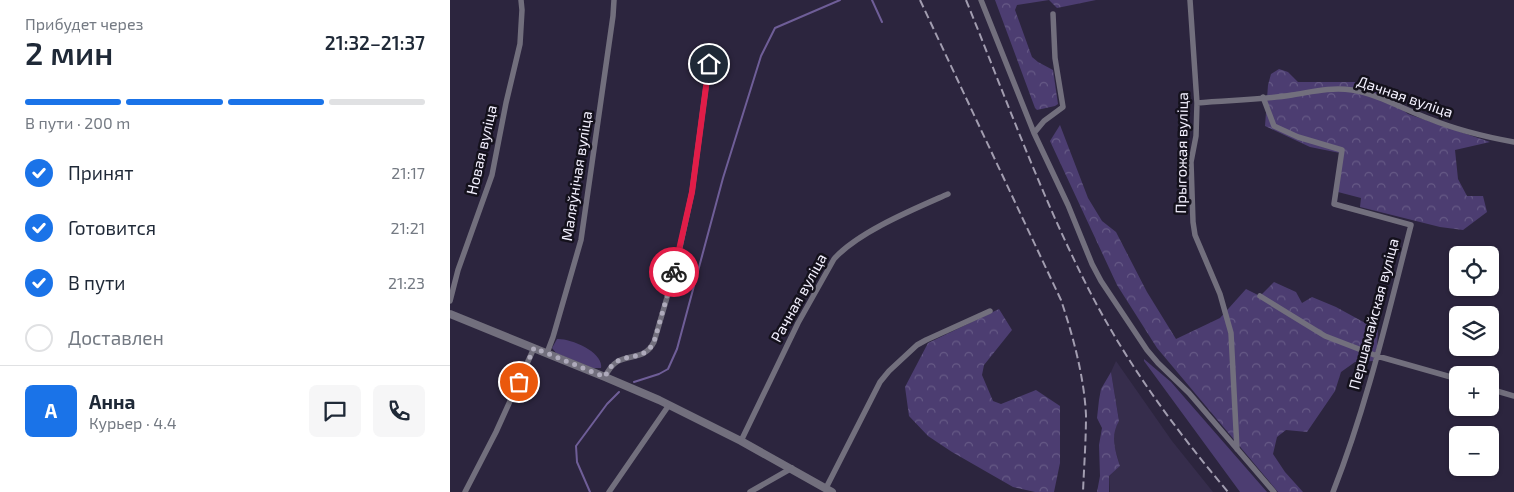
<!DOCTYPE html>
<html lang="ru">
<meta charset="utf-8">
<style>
:root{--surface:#fff;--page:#f6f6f7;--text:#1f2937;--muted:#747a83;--line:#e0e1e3;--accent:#1a73e8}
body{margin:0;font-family:"Exo 2",sans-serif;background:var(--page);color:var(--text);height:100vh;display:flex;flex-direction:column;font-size:19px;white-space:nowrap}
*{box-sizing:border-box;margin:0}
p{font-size:16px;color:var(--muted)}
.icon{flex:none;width:28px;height:28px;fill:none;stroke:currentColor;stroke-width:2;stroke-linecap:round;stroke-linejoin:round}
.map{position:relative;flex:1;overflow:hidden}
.drawer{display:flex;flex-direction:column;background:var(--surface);width:450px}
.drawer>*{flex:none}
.buttons{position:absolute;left:999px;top:246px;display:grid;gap:10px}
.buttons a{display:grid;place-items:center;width:50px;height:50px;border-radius:8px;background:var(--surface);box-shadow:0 1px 4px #0004;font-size:25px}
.pin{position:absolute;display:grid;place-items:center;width:42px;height:42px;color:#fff;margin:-21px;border:2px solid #fff;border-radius:50%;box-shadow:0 1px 5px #0007}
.courier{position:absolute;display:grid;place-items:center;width:50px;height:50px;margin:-25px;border:4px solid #e11d48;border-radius:50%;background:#fff;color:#222;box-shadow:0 1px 6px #0007}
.overview em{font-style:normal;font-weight:600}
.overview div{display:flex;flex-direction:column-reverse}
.overview{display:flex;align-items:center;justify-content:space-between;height:85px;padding:0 25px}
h1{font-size:32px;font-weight:600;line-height:38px}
.bar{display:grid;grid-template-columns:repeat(4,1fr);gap:8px 5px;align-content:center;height:60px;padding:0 25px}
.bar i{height:6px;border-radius:4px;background:var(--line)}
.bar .on{background:var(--accent)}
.bar p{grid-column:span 4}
.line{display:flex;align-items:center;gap:12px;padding:0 25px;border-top:1px solid var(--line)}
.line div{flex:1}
.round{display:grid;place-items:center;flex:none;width:52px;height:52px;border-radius:8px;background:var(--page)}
ol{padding:0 25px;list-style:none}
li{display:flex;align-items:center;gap:15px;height:55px}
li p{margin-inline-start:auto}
li .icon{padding:5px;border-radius:50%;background:var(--accent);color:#fff;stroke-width:4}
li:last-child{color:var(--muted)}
li i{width:28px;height:28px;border:2px solid var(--line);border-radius:50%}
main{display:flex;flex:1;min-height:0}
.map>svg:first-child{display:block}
</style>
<main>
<section class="drawer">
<div class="overview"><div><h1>2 мин</h1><p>Прибудет через</p></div><em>21:32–21:37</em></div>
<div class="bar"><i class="on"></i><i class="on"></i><i class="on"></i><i></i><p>В пути · 200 m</p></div>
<ol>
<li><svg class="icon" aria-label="check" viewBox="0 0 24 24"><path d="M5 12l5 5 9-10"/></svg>Принят<p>21:17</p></li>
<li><svg class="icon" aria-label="check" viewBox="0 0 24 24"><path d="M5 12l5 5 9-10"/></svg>Готовится<p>21:21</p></li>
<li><svg class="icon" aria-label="check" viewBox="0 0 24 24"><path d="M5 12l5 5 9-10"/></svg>В пути<p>21:23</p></li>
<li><i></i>Доставлен</li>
</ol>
<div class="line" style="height:90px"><b class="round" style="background:var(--accent);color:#fff">А</b><div><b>Анна</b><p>Курьер · 4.4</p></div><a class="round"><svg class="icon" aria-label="chat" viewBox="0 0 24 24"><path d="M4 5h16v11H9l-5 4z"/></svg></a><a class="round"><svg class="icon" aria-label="phone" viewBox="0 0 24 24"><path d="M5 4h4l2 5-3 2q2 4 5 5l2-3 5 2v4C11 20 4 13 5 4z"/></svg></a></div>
</section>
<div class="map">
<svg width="1064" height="492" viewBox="0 0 1064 492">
<defs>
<pattern id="forest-crowns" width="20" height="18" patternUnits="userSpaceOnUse" patternTransform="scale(1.25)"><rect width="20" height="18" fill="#4c3d71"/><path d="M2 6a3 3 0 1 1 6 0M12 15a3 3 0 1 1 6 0" fill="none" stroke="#665a86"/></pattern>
</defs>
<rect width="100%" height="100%" fill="#2c253e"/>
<path fill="#362d4c" d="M 666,361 L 722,441 L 763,492 L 660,492 L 659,476 L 670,466 L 663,442 L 665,429 L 669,420 L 661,372 Z"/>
<path fill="#4c3d71" d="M 107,339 C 120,338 154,352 151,368 L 143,368 L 106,353 L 102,348 Z
M 694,359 L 721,382 L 817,492 L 790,492 L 694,361 Z"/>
<path fill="url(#forest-crowns)" d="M 545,0 L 646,0 L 607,8 L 599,0 L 567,5 L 565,10 L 582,57 L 588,62 L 603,70 L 608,104 L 605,106 L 587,110 L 585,108 Z
M 829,69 L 838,72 L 848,82 L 906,82 L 936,97 L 958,114 L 1040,142 L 1005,150 L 1008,179 L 1017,196 L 1033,196 L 1037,212 L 1013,230 L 990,227 L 910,207 L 911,198 L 888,192 L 890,153 L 860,147 L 815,126 L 818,85 L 821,74 Z
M 610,125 L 638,198 L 652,221 L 666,232 L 697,292 L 726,339 L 770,318 L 796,289 L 810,296 L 824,282 L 846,292 L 852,303 L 862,297 L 886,307 L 928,330 L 927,347 L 923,361 L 905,362 L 891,372 L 885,391 L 857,432 L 836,430 L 827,437 L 823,454 L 835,472 L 853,492 L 828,492 L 707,348 L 667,285 L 600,141 Z
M 549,309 L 562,330 L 534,365 L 532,375 L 543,401 L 551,404 L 586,390 L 610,406 L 610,463 L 604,492 L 585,492 L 563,487 L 502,452 L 478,436 L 459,416 L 455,387 L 478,343 Z
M 661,372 L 669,421 C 660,436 665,450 670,466 L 659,476 L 659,492 L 647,492 L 650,476 L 649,445 L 652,428 L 647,418 L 649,400 L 651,389 Z"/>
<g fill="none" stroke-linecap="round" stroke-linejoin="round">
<path stroke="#6f5e98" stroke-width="2" d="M 422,0 L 432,22
M 184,382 L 209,374 L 218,369 L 227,349 L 273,178 L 311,56 L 325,28 L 390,0
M 140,492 L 127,462 L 126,446 L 157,404 L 169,392"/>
<path stroke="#726f7d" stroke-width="5.5" d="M 531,0 L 584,133 L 618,205 L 642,264 L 651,281 L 697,350 L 708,363 L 739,393 L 824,492
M 740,0 L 747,103 L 746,136 L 741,162 L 743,222 L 745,235 L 770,294 L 781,333 L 787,449
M 813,97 L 824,126 L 848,137 L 892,150 L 884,204 L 961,225 C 938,314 917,406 883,492
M 747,103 C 778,100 811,100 842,95 C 862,92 880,87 902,90 C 928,94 955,110 980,119 C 1007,130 1036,137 1064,142
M 584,133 L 594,121 L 613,107 L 605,58 L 603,14
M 810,296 L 875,336 L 927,356 L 1008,379
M 0,301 L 8,270 L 42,175 L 56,103 L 70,44 L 72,10 L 71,0
M 97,353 L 103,337 L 131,240 L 163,16 L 164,0
M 155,377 C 169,346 191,367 204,342 L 225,270 L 242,192 L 259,64
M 1040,389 L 1064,396
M 291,441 L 348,323 L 384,259 C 408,232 464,209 498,194
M 376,488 L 430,382 L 439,371 L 467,345 L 476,340 L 540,311
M 15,492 L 46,432 L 84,348
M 159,492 L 219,405
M 300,492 L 342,468"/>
<path stroke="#726f7d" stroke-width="8" d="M 0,314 L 155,377 L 209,400 L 291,441 L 382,492"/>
<path stroke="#a29db0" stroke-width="2" stroke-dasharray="8 4" stroke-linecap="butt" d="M 470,0 L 611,300 C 623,336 634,376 636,415 C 636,441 634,467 633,492
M 516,0 C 555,96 590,193 637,286 C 675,361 724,428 778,492"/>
</g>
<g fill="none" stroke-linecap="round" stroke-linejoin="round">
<path stroke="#aeaabb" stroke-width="5" stroke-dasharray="0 9" d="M 69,382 L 84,348 L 155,377 C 168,346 191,367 204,342 L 224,272"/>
<path stroke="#e11d48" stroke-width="6" d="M 224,272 L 242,192 L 259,64"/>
</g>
<g text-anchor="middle" stroke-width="5" stroke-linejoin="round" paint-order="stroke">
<g font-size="15" fill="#f4f1ff" stroke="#14111c">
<text transform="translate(955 97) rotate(19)" y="5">Дачная вуліца</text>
<text transform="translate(32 150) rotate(-77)" y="5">Новая вуліца</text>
<text transform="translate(732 153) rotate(-89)" y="5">Прыгожая вуліца</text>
<text transform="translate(127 176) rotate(-81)" y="5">Маляўнічая вуліца</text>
<text transform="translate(349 298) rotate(-61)" y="5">Рачная вуліца</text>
<text transform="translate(924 314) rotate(-75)" y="5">Першамайская вуліца</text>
</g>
</g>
</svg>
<div class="buttons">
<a><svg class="icon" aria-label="locate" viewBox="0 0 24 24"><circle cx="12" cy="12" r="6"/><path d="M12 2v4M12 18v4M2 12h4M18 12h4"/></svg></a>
<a><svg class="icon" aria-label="layers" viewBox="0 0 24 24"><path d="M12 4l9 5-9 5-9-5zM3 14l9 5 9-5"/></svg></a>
<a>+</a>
<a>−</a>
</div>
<div class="pin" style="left:69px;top:382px;background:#ea580c"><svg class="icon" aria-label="bag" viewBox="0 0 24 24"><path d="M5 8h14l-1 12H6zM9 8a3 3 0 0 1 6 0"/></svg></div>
<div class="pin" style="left:259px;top:64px;background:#1f2937"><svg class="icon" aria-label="home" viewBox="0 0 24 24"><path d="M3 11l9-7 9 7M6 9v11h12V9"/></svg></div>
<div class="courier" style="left:224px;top:272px"><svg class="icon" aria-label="bike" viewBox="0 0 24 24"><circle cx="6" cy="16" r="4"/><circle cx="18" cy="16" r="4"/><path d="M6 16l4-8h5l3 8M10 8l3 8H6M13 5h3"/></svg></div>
</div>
</main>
